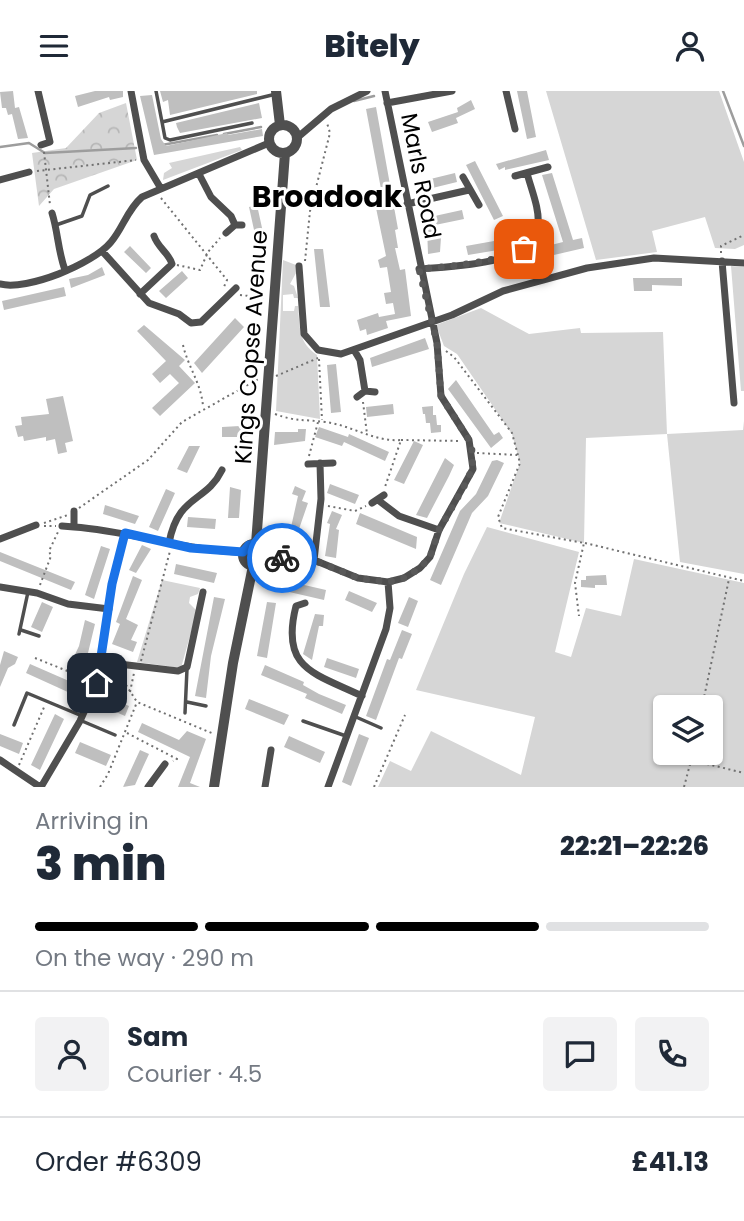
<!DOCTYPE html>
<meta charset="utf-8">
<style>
:root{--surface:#fff;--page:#f2f2f3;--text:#1f2937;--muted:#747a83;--line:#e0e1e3;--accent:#000}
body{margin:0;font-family:Poppins,sans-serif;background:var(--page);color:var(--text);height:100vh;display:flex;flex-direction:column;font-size:26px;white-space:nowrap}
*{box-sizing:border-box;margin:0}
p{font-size:23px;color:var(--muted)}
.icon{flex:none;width:38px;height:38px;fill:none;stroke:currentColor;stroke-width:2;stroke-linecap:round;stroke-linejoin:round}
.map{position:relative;height:696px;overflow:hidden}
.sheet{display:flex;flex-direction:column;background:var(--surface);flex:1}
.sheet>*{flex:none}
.tools{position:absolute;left:653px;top:604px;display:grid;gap:14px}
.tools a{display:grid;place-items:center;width:70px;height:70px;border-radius:7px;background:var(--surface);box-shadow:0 2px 5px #0004;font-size:35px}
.pin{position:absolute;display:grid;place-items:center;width:60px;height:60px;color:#fff;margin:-30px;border-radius:14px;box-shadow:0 4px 10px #0006}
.courier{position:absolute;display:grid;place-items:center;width:70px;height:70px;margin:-35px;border:5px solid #1a73e8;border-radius:50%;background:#fff;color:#222;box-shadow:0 2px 9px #0007}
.overview em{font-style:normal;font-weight:800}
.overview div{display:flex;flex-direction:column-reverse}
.overview{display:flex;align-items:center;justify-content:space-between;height:119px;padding:0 35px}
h1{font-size:46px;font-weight:800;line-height:52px}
.bar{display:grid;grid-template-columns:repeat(4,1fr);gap:10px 7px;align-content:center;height:84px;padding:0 35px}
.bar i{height:9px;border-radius:5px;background:var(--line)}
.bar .active{background:var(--accent)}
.bar p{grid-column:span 4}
.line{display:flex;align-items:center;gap:18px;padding:0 35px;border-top:2px solid var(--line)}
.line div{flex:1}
.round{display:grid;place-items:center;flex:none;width:74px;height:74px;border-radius:7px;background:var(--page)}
header{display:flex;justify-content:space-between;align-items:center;height:91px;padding:0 35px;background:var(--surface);font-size:32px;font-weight:800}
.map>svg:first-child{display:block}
</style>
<header><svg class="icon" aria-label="menu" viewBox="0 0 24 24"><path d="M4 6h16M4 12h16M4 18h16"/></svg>Bitely<svg class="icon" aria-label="person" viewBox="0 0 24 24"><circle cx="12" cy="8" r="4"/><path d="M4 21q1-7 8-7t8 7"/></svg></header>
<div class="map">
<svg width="744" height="696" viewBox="0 0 744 696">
<defs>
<pattern id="forest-crowns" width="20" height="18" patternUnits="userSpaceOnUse" patternTransform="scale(1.75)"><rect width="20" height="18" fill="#d6d6d6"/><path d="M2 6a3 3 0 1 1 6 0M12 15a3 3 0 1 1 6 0" fill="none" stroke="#b6b6b6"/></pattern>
</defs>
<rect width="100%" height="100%" fill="#fff"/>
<path fill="#d6d6d6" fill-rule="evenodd" d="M 546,0 L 719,0 L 744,71 L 744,154 L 735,158 L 715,157 L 705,126 L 652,140 L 657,161 L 596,169 Z
M 240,56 L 242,59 L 163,89 L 164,82 L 172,77 L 169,72 Z
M 283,169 L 296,174 L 296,182 L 290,193 L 294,195 L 298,207 L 294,207 L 293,203 L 283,204 L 283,220 L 294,220 L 295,215 L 298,215 C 300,237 298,251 317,264 L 320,328 L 276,320 Z
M 731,175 L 744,176 L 744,300 L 741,300 Z
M 481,217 L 529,243 L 580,237 L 581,242 L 663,241 L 667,343 L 743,339 L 744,330 L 744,483 L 680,471 L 667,343 L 586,347 L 584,452 L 499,432 L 520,372 L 512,343 L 457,263 L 444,255 L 436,234 Z
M 487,436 L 579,461 L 555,561 L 571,566 L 586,517 L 621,525 L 634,468 L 744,492 L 744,696 L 378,696 L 390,670 L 411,680 L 431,640 L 521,684 L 535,626 L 416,599 L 464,483 ZM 665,616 L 710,616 L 710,662 L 665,662 Z
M 162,489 L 200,497 L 198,503 L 190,506 L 189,512 L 197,520 L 181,577 L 137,571 Z"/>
<path fill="url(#forest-crowns)" d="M 126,12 L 137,69 L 54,98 L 39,115 L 32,62 L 66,57 L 99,22 Z"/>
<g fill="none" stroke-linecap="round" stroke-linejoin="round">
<path stroke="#9d9d9d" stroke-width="2.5" d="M 723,0 L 744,55
M 354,10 L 374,5
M 224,43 L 261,36
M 162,54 L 217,44
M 0,56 L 29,52 L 45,62 L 136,57"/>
</g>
<path fill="#bfbfbf" d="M 13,0 L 15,17 L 19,16 L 28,47 L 18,48 L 12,23 L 8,24 L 6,17 L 2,17 L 0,1 Z
M 95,0 L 123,0 L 123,6 L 110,9 L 109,6 L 78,16 L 75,5 Z
M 160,0 L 257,0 L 257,3 L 170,24 L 168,9 L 163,11 Z
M 517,0 L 527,0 L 536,46 L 527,48 Z
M 152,4 L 161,48 L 166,55 L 227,42 L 228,44 L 262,38 L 263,45 L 154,64 L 140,5 Z
M 471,9 L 475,18 L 456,27 L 458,32 L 432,41 L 428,31 L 458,21 L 457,17 Z
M 259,12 L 262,27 L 180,42 L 177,36 L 176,32 Z
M 376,16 L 398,138 L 395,139 L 398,157 L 395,157 L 400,179 L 405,178 L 411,225 L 386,230 L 388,237 L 367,244 L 366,238 L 360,240 L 357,229 L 378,222 L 379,226 L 395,223 L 393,212 L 386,213 L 384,202 L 391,201 L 387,176 L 380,177 L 378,169 L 386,165 L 376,117 L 384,114 L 366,18 Z
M 420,51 L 424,77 L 414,79 L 410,52 Z
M 546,59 L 549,69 L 505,79 L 505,76 L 499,79 L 496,73 Z
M 475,70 L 503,125 L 494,129 L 466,74 Z
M 455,82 L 457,91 L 416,101 L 414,92 Z
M 552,82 L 573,149 L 582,147 L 584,157 L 541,167 L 539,157 L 563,151 L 542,84 Z
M 257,114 L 264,146 L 256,148 L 249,116 Z
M 462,119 L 464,128 L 435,134 L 437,147 L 441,146 L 440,161 L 428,163 L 427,136 L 423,137 L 421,128 Z
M 520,131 L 526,139 L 498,159 L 468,164 L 466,155 L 494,150 Z
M 130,155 L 151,177 L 146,182 L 124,161 Z
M 314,158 L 323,158 L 330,216 L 320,216 Z
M 102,176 L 105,184 L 71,197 L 69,188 L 88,184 Z
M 182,180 L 188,187 L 166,207 L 159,200 Z
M 633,187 L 682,187 L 682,195 L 652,194 L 652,200 L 634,200 Z
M 64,196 L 66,205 L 4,219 L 2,210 Z
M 235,227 L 244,236 L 202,282 L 194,272 Z
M 144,234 L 185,269 L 179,275 L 195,292 L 160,325 L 152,317 L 179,292 L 170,283 L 160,292 L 152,283 L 166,270 L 137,240 Z
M 425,247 L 429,258 L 372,276 L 370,267 Z
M 336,273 L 341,321 L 331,322 L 327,274 Z
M 456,289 L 494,344 L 499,341 L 503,347 L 491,357 L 448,298 Z
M 63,305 L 73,350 L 65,352 L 67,361 L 58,363 L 55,348 L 46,350 L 46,346 L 24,350 L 23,345 L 18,346 L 15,335 L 22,334 L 21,326 L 49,323 L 46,308 Z
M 393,313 L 394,323 L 367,326 L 366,316 Z
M 433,315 L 433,324 L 436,324 L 437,334 L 441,334 L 441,341 L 431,342 L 430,332 L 426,332 L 425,323 L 423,323 L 422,316 Z
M 240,335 L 252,335 L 251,346 L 222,346 L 222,336 Z
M 319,336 L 348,346 L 349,343 L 389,361 L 385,370 L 344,351 L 342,355 L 315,346 Z
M 298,338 L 306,338 L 305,350 L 274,354 L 275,341 L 298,341 Z
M 414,350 L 423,354 L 404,393 L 394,389 Z
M 189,355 L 200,355 L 187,382 L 177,378 Z
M 445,367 L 454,374 L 449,385 L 427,427 L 416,424 Z
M 497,369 L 504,372 L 488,405 L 472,422 L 441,494 L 430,489 L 460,420 L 476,403 L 492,370 Z
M 330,393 L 359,404 L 355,413 L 327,402 Z
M 295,395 L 306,400 L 302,410 L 308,412 L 299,438 L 297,455 L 287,454 L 298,405 L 292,403 Z
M 230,396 L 241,399 L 239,427 L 228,427 Z
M 166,398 L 175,402 L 158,440 L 149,436 Z
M 105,414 L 139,425 L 135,433 L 103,423 Z
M 332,420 L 342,424 L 336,438 L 339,439 L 336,467 L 325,465 L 330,433 L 327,432 Z
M 360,422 L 417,446 L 416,458 L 356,433 Z
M 188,426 L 216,428 L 215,438 L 187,436 Z
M 142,454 L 151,458 L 136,482 L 129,479 Z
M 101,455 L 110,458 L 94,508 L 85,504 Z
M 0,461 L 75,491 L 71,499 L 0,470 Z
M 176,473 L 217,482 L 214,492 L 174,483 Z
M 606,484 L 607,494 L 595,494 L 595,497 L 581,496 L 581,489 L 586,489 L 586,485 Z
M 133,485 L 142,489 L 126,528 L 138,534 L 131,549 L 137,551 L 133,561 L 112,553 L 120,533 L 116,531 Z
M 274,487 L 326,499 L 324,509 L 272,497 Z
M 349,500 L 377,512 L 372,521 L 345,509 Z
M 214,506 L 225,508 L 211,565 L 206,607 L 195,605 Z
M 409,506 L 418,510 L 408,536 L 398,532 Z
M 42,511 L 53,516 L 42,541 L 31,536 Z
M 267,511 L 276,512 L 267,567 L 257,565 Z
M 315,523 L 324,524 L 323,535 L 319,535 L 312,569 L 303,563 Z
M 85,529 L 95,533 L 88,562 L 79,578 L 70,574 L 79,555 Z
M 402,539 L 412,543 L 402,568 L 399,567 L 376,629 L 366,625 L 387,568 L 390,569 Z
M 4,560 L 18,566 L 15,573 L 8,577 L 0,596 L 0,574 Z
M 327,567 L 359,578 L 356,587 L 324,576 Z
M 30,573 L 85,597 L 81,607 L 26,582 Z
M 265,574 L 304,591 L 303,594 L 319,603 L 346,614 L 342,623 L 305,607 L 307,603 L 261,584 Z
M 104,604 L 129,615 L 125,625 L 100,614 Z
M 249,608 L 289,624 L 284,634 L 245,618 Z
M 55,623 L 64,628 L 40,679 L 31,674 Z
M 142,632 L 179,649 L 187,640 L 206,648 L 190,692 L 200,696 L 178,696 L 190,666 L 138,641 Z
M 0,643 L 23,652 L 19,663 L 0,655 Z
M 359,643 L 369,647 L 351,695 L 342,691 Z
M 289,645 L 325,661 L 320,672 L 284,656 Z
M 80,651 L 111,664 L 106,675 L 75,662 Z
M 140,659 L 149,663 L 143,676 L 135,694 L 123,696 Z"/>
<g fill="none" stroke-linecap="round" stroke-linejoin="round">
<path stroke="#717171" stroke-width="2" stroke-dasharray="2 3.5" stroke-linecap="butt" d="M 44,61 L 50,114
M 37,80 L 136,69
M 161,107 L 227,189 L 223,198
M 721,162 L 721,155 L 744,144
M 305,170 L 310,120 L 330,42 L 327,32
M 177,174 L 200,179 L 208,161 L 220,147
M 240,204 L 266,207
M 183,254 C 188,276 201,292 203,315
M 446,260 L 454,266 L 512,342 L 520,372 L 498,426 L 502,437 L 584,452 L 575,492 L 579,525
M 319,268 L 322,329
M 276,285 L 318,267
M 363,311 L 367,343
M 275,323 C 297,331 303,328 325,331 C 351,334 374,351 401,349 L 385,396
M 401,349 L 461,350
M 477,362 L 517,364
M 309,365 L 318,331
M 328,415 L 355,420 L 366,415
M 79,417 L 148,369 L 182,331 L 260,287
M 44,432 L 68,424
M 44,435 L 56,435
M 585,452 L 744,490
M 40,494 L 51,465 L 49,460 L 58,441
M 35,567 L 90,589
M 141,570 L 170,460
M 117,580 L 137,611 L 214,643
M 130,601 L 134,582
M 702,616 L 729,488
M 127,642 L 177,668 L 173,670
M 691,669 L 744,682
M 19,674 L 45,614
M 100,696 L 108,683 L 137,611
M 374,696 L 405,624
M 684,696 L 693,662"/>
<path stroke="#4f4f4f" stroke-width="3.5" d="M 156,0 L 162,31 L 276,3
M 162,31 L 165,47 L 170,49 L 252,32
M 56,134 L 82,125 L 90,104 L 108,95
M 21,539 L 39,545
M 19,543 L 28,501
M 187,611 L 206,615
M 185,622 L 187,578
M 356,626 L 381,637
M 82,630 L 115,644
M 303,630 L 346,645
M 14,634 L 27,602 L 82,625"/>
<path stroke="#4f4f4f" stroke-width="7" d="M 38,0 L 50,51 L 41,54
M 131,0 L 144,69 L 160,96
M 506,0 L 515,38
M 387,12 L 452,0
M 298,46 L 331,18 L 367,0
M 199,83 L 211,106 L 231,125 L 235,134
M 515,85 L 548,76
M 463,86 L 479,114
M 0,89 L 29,81
M 407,113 L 469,99
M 52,122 C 58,141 58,160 65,179
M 226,142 L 235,134 L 242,134
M 102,160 L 149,212 L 179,223 L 191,232 L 201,231 L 236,197
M 722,170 L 734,312
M 299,175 L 304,243 L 318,259 L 341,263 L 452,224 L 503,200 L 587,177 L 654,167 L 744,172
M 419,178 C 450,175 533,175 538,135 C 540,118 531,98 527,82
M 0,193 C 27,200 93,173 111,151 C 123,137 127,119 142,106 L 269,52
M 140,203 L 172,173 C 169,162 158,157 154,145
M 354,259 L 360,269 L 365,300
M 357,306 L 365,300 L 375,301
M 308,373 L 333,372
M 378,409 L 399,425 L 439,439
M 372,412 L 384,404
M 74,420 L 74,436 C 131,440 185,460 243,461
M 62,435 L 74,436
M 0,448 L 36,434
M 169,452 C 178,403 206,412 222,379
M 264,467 L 314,469 L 358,487 L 388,491 L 404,487 L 420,477 L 430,466 L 439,439 L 473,378 L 469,349 L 441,305 L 437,252 L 385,0
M 314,469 L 321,408 L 320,372
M 0,496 L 37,502 L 68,513 L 109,518
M 305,512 L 296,515 C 280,578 314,582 362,605
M 102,571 L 178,580 L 187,576 L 203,501
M 0,669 L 40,696
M 41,696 L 80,630 L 97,592 L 112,493 L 125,442
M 148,696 L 165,673
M 265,696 L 271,659
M 328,696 L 386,538 L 390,517 L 388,491"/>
<path stroke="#4f4f4f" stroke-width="10" d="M 276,0 L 280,34
M269 48a14 14 0 1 1 28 0a14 14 0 1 1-28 0Z
M 256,453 L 285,62
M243 464a11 11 0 1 1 22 0a11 11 0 1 1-22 0Z
M 214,696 L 233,572 L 253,475"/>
</g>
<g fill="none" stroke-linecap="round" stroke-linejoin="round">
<path stroke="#595959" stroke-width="7" stroke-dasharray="0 12.6" d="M 282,467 L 314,469 L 358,487 L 388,491 L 404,487 L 420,477 L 430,466 L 439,439 L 467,390 L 472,378 L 473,363 L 469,349 L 441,305 L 437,252 L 419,178 C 455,175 490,172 524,158"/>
<path stroke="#1a73e8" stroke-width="9" d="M 97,592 L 112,493 L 125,442 L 191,457 L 243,461 L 249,454 L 256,453 L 264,460 L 264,467 L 282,467"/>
</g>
<g text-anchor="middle" stroke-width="6" stroke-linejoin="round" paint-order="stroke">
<g font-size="23" fill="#000" stroke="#fff">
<text transform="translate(421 85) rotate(79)" y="8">Marls Road</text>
<text transform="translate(251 256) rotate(-86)" y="8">Kings Copse Avenue</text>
</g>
<g font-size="30" font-weight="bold" fill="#000" stroke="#fff">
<text x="327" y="116">Broadoak</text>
</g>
</g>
</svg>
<div class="tools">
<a><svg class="icon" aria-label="layers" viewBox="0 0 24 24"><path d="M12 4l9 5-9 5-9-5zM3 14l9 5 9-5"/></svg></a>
</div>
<div class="pin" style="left:524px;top:158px;background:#ea580c"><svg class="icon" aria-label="bag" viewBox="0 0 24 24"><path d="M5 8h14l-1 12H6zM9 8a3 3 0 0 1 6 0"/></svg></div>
<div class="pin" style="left:97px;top:592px;background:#1f2937"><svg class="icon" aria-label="home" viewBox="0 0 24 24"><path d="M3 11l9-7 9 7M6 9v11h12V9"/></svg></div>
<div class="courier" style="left:282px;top:467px"><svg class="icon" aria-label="bike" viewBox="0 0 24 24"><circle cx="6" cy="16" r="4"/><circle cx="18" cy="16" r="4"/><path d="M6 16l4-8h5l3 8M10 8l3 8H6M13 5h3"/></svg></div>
</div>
<section class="sheet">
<div class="overview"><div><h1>3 min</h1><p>Arriving in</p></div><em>22:21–22:26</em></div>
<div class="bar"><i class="active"></i><i class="active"></i><i class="active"></i><i></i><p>On the way · 290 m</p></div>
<div class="line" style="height:126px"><a class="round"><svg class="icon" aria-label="person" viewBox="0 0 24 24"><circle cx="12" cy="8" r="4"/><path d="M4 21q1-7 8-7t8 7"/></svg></a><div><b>Sam</b><p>Courier · 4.5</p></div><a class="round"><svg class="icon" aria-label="chat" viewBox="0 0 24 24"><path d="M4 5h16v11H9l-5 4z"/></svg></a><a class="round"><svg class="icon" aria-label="phone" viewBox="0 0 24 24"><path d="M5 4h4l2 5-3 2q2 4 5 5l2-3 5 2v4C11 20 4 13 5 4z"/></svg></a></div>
<div class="line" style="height:91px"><div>Order #6309</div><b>£41.13</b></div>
</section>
